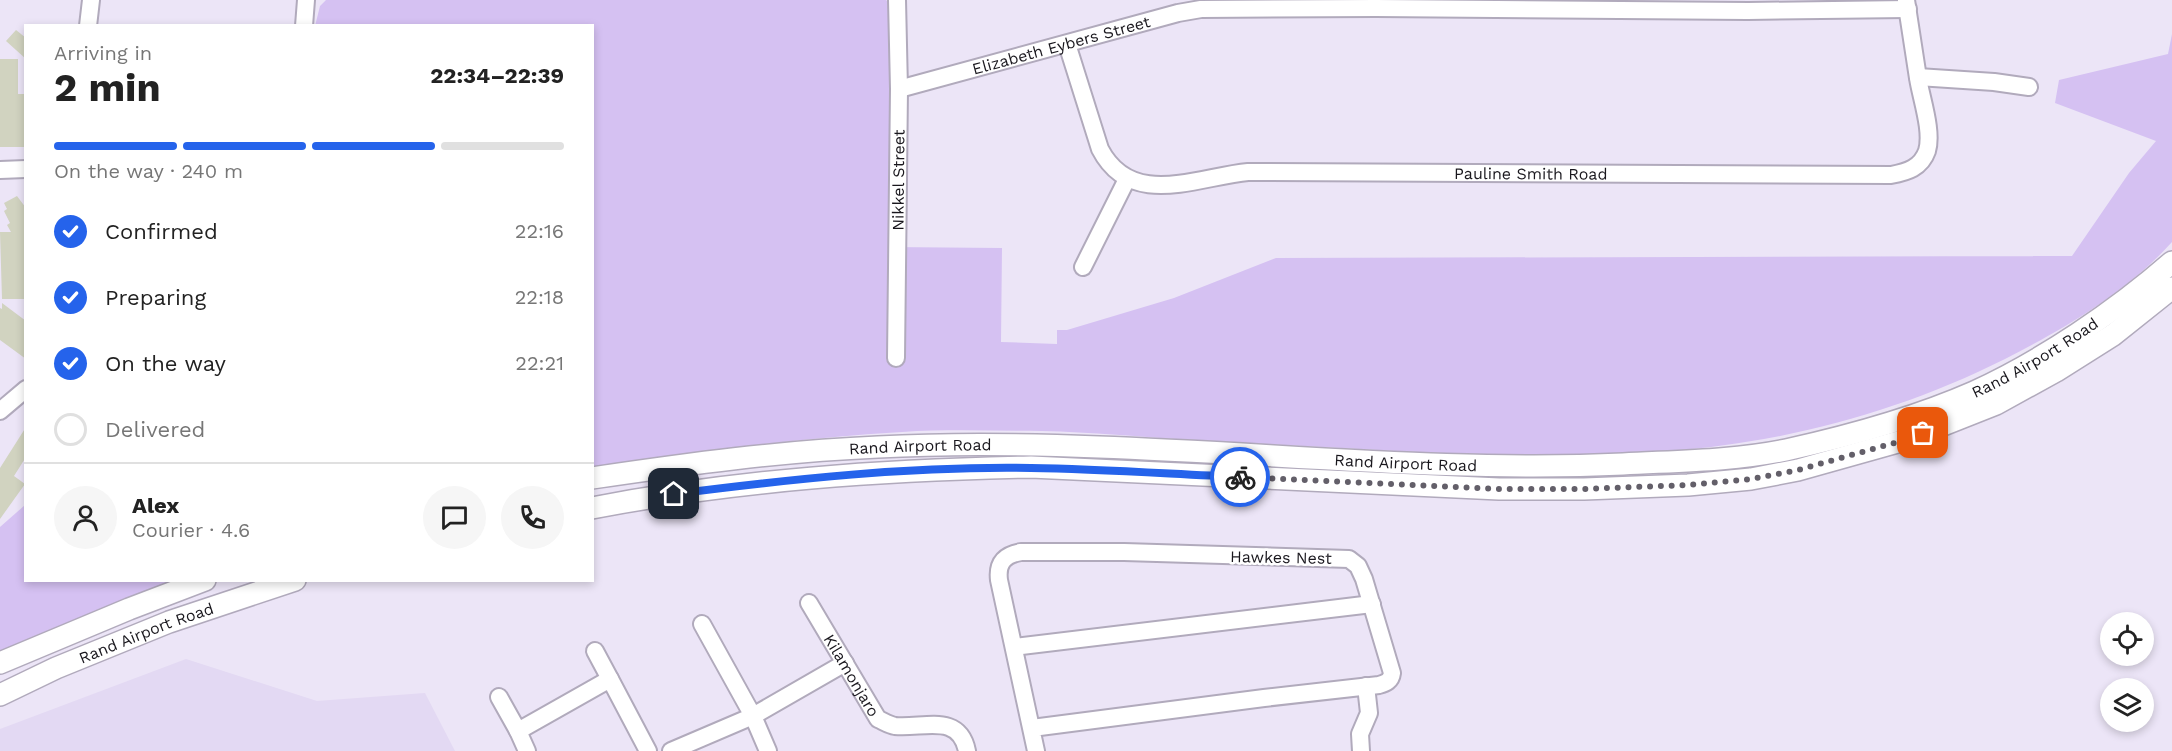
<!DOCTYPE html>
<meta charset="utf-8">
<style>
:root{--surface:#fff;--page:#f6f6f6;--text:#222;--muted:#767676;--line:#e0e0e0;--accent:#2563eb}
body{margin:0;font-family:"Work Sans",sans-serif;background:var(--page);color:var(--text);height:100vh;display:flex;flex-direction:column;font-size:22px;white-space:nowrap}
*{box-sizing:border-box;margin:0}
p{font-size:20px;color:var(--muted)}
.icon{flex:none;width:33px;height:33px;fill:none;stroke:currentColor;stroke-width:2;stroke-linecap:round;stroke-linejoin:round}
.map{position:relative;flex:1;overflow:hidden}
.side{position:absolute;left:24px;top:24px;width:570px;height:558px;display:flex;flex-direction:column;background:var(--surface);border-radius:0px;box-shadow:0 3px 9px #0003}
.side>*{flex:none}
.fabs{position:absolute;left:2100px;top:612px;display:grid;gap:12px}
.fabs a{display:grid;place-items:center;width:54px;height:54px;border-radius:50%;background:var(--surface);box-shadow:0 3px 9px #0003;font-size:30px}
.pin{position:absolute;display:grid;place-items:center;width:51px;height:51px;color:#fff;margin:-26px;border-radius:12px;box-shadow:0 3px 9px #0006}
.courier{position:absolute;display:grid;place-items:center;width:60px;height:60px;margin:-30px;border:4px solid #2563eb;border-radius:50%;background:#fff;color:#222;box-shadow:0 2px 8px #0007}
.overview em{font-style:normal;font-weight:700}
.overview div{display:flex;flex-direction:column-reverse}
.overview{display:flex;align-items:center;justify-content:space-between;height:102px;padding:0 30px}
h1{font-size:39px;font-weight:700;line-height:45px}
.bar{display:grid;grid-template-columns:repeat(4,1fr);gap:9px 6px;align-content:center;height:72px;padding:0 30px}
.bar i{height:8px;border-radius:4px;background:var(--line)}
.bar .active{background:var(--accent)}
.bar p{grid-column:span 4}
.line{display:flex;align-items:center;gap:15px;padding:0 30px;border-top:2px solid var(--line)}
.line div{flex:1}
.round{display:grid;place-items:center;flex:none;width:63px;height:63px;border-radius:32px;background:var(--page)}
ol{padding:0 30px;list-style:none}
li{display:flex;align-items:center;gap:18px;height:66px}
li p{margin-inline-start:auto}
li .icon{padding:6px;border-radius:50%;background:var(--accent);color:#fff;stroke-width:4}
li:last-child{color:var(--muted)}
li i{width:33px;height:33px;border:3px solid var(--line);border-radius:50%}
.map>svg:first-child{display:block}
</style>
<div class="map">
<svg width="2172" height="751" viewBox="0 0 2172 751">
<rect width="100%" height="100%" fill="#ece5f7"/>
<path fill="#e3d9f3" d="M 186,659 L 317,701 L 425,693 L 455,751 L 0,751 L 0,729 Z"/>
<path fill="#d5c1f2" d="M 326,0 L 886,0 L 889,3 L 891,25 L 889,247 L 1002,248 L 1001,342 L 1057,344 L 1057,330 L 1067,330 L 1174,298 L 1276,258 L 2072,256 L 2129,173 L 2156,141 L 2055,103 L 2059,80 L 2168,54 L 2172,34 L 2172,242 C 2127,292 2064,329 2005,359 C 1929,397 1848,424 1764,439 C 1642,461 1518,457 1395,451 C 1327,447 1258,444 1190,440 C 1141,437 1091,432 1042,431 C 996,431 949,429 902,432 C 799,438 695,451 593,470 L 592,26 L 315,26 L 320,6 Z
M 25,505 L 26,580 L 178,581 L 0,653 L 0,527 Z"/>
<path fill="#d1d3c0" d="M 16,30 L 26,38 L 26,59 L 6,41 Z
M 0,59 L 18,59 L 18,94 L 26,94 L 26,147 L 0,147 Z
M 17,196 L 26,208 L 26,299 L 2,299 L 0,232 L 11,232 L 7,225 L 10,223 L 4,211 L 7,209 L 4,203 Z
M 2,303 L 26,321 L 26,359 L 0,340 L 0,308 L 2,309 Z
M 26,427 L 26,457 L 14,476 L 25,484 L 0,519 L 0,468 Z"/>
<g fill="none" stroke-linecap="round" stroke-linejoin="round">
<defs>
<g id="minor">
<path d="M 88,26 L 91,0"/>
<path d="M 304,26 L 306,0"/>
<path id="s1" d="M 1067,44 L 1100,149 C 1131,209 1196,177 1248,172 L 1891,175 C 1907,172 1921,168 1927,151 C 1933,131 1921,98 1918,78 C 1914,52 1910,26 1906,0"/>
<path d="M 1918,77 L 1994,82 L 2029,87"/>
<path id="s2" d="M 899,89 L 1178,13 L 1201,9 L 1376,8 L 1748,11 L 1908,9"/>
<path d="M 0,170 L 26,169"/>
<path d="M 1083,267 L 1127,179"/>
<path id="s3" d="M 896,358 L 899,89 L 897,0"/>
<path d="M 0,411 L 26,389"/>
<path id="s4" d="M 809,603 L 878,719 C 883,721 889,725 895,726 C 923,729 959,712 967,751"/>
<path d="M 702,624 L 753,716 L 768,751"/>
<path d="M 1014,647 L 1372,604"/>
<path d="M 595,651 L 610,679"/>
<path d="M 499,697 L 518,731"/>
<path d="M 1032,728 L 1264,698 L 1379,685 C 1386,683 1391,681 1392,673 L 1364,579 L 1358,566 L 1349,559 L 1124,552 L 1021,552 C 1004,555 997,563 999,580 L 1036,751"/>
<path d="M 527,751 L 518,731 L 610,679 L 648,751"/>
<path d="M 671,751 L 753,716 L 845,663"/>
<path d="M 1361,751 L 1360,734 L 1369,713 L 1366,686"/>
</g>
<g id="major">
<path id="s5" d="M 592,478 C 687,464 782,451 878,447 C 951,443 1025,444 1099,447 C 1274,453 1448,472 1623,464 C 1677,461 1732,461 1786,450 C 1849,436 1915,418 1974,392 C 2042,361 2116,311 2172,262"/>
<path d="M 592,508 C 737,480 884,470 1031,467 L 1499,489 L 1584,489 L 1688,485 L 1751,479 L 1798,470 L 1905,440 L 1996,404 L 2056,371 L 2113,335 L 2172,288"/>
<path d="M 0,663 L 129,609 L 205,580"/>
<path id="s6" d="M 0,695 L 56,668 L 169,622 L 295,580"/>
</g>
</defs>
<use href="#minor" stroke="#b1aabc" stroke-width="20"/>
<use href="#major" stroke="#b1aabc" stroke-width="24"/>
<use href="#minor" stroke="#fff" stroke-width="16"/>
<use href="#major" stroke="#fff" stroke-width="21"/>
</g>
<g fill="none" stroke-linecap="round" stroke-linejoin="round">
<path stroke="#635f69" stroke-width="6" stroke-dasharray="0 10.8" d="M 1240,477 L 1499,489 L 1584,489 L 1688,485 L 1751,479 L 1798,470 L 1905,440 L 1923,433"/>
<path stroke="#2563eb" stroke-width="8" d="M 674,494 C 792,479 911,466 1031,468 C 1100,469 1170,474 1240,477"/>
</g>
<g text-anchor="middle" stroke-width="5" stroke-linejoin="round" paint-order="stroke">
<g font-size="16" fill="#19171d" stroke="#fff">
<text dy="6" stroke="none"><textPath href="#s2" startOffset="168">Elizabeth Eybers Street</textPath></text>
<text dy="6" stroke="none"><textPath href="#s1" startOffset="556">Pauline Smith Road</textPath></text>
<text dy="6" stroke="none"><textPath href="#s3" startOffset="178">Nikkel Street</textPath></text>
<text dy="6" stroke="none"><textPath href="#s5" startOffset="1464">Rand Airport Road</textPath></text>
<text dy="6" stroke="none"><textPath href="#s5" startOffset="330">Rand Airport Road</textPath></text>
<text dy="6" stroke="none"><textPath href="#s5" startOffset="816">Rand Airport Road</textPath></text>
<text transform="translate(1281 557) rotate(1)" y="6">Hawkes Nest</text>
<text dy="6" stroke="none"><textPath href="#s6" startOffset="159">Rand Airport Road</textPath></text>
<text dy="6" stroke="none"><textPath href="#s4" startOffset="84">Kilamonjaro</textPath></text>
</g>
</g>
</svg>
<div class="fabs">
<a><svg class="icon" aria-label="locate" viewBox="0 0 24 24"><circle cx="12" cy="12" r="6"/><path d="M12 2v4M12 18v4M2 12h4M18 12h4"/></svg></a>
<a><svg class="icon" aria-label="layers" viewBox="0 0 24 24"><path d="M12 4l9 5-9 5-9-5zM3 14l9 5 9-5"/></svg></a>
</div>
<div class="pin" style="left:1923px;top:433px;background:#ea580c"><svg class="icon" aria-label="bag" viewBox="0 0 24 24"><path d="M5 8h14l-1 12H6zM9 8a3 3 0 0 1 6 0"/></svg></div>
<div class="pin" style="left:674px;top:494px;background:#1f2937"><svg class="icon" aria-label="home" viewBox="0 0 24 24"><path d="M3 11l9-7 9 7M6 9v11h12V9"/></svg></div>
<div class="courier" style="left:1240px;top:477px"><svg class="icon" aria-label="bike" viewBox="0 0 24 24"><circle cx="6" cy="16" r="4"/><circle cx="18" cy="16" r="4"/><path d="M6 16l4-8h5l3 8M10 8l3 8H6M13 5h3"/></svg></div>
<section class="side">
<div class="overview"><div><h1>2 min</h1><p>Arriving in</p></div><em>22:34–22:39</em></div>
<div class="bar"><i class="active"></i><i class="active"></i><i class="active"></i><i></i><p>On the way · 240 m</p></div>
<ol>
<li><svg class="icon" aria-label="check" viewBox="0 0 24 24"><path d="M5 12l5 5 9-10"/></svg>Confirmed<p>22:16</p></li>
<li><svg class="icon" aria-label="check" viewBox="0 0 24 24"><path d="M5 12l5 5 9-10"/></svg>Preparing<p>22:18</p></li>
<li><svg class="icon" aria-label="check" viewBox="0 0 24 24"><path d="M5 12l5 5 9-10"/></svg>On the way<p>22:21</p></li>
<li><i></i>Delivered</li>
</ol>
<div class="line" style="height:108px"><a class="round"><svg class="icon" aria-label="person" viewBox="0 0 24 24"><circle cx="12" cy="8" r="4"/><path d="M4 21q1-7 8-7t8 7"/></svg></a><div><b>Alex</b><p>Courier · 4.6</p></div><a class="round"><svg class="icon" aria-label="chat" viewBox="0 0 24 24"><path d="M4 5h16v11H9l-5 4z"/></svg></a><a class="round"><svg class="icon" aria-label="phone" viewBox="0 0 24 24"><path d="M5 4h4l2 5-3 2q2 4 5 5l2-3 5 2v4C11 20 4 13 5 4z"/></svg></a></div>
</section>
</div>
